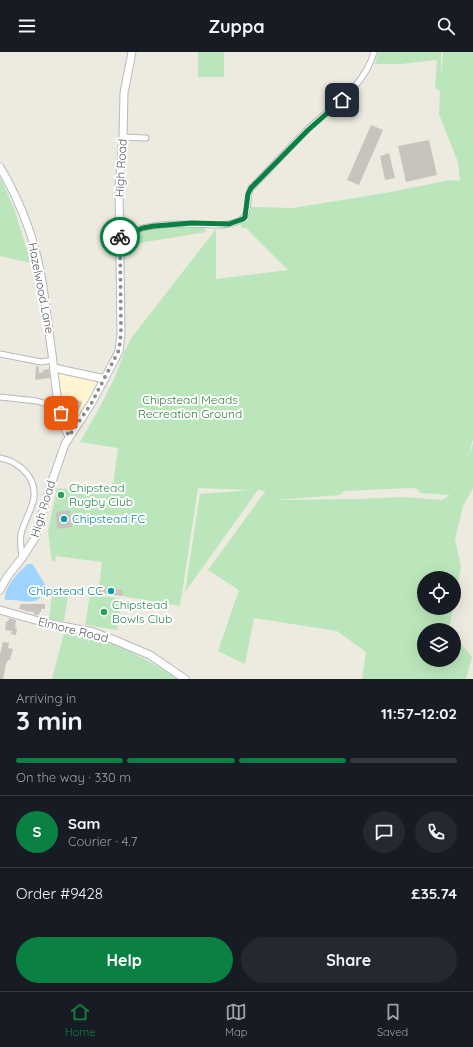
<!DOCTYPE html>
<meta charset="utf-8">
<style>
:root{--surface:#171b24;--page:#242831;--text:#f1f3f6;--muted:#9ea1a6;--line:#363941;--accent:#0b8043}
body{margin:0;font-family:Quicksand,sans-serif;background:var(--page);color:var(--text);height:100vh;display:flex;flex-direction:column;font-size:15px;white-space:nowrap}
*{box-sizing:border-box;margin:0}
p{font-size:13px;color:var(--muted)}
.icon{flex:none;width:22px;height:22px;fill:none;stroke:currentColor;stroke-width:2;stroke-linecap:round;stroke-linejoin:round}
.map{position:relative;height:627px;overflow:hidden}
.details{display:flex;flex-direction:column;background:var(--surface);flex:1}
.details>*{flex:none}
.tools{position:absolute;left:417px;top:519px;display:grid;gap:8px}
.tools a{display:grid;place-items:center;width:44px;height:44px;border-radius:50%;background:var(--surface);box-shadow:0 4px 16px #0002;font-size:20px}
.pin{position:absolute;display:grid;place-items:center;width:34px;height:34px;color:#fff;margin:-17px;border-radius:8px;box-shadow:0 2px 6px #0006}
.courier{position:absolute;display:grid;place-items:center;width:40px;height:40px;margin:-20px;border:3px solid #0b8043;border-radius:50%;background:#fff;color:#222;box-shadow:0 1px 5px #0007}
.headline em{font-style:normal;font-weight:800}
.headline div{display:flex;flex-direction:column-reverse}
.headline{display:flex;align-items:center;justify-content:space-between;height:68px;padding:0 16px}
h1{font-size:26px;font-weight:800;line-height:30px}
.bar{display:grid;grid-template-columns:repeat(4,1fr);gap:6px 4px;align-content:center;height:48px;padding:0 16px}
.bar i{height:5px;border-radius:3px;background:var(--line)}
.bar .selected{background:var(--accent)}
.bar p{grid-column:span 4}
.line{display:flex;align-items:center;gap:10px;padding:0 16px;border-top:1px solid var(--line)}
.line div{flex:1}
.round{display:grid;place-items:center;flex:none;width:42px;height:42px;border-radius:21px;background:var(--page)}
.primary-button{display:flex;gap:8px;margin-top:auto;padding:8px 16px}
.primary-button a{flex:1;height:46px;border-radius:24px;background:var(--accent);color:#fff;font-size:16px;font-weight:800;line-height:46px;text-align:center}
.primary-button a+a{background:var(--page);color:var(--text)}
header{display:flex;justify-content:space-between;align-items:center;height:52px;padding:0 16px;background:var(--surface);font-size:18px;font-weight:800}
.dock{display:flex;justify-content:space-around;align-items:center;height:56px;border-top:1px solid var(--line);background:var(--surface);font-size:11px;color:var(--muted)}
.dock a{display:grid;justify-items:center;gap:2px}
.dock .selected{color:var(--accent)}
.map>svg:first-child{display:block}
</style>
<header><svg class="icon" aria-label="menu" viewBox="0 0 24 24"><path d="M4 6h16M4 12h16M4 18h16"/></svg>Zuppa<svg class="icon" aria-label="search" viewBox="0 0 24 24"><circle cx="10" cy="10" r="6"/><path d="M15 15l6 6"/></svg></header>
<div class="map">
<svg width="473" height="627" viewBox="0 0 473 627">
<rect width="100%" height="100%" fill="#edeae0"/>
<path fill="#fff5d3" d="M 56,319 L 97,329 L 87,351 L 69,378 L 64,364 Z"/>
<path fill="#bbe6bb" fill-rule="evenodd" d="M 198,0 L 224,0 L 224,25 L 198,25 Z
M 378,0 L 441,0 L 441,24 L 443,0 L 473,0 L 473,387 L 468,405 L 473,392 L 473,436 L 463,454 L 455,487 L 461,515 L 454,551 L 454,526 L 424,526 L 424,556 L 453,556 L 449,578 L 424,578 L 424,608 L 454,608 L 454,584 L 472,605 L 466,627 L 362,627 L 366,600 L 337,579 L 254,566 L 245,612 L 218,599 L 239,538 L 208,518 L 264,441 L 266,444 L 264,439 L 258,438 L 185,540 L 200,442 L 251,438 L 198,436 L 180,554 L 122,544 L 123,538 L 99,535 L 102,510 L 56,504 L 55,509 L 52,509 L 48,480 L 57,436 L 112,441 L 118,396 L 80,390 L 102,351 L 115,325 L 125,298 L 132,285 L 216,177 L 216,227 L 288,218 L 246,176 L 241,176 L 241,172 L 248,168 L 251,155 L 293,156 L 391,140 L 450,128 L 460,129 L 458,110 L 439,62 L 440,39 L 435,36 L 437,8 L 401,12 L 375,12 ZM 412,436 L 417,437 L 420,441 L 450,443 L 442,448 L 402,445 L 356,447 L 276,448 L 340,443 L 344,439 Z
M 0,125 L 14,156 L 31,211 L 0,204 Z
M 179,174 L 203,174 L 206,180 L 127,193 C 126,190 125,187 127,184 C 134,176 169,175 179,174 Z
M 53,535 L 69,537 L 64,569 L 49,567 Z
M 90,542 L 122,547 L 117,578 L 85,573 Z
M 64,581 C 80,584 95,586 110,591 C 134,600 157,614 179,627 L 52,627 Z"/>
<path fill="#9ed4ff" d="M 28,512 L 32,512 C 38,519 41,527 46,534 L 47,541 C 41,543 40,548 34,549 C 24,551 14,547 5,548 C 4,534 19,520 28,512 Z"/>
<path fill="#c8c4bd" d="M 371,73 L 383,78 L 359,133 L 347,128 Z
M 429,88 L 437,123 L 406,130 L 398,94 Z
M 389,101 L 395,126 L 385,128 L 380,104 Z
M 36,314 L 39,315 L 39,321 L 43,320 L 43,318 L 49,317 L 50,326 L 35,328 Z
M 71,345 L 82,350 L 75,368 L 66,365 L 65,360 Z
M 70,458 L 72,475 L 57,477 L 56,460 Z
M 99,535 L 123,538 L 122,544 L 99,541 Z
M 21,552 L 45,552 L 45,557 L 41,557 L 41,560 L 39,560 L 40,562 L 35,563 L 33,560 L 25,559 L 25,558 L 19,557 Z
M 9,566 L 16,568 L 15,576 L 17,577 L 16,583 L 11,582 L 12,579 L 5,578 L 6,569 L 8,570 Z
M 3,590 L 9,591 L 8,596 L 13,597 L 10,608 L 8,608 L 6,612 L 3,627 L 0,627 L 0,602 Z"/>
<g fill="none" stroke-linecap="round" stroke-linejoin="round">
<defs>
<path id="minor" d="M 123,85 L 146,86
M 120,184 C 128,183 135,178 143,176 C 168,170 193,172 218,173 C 226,173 239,171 244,165 C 250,159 246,144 251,136 C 270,117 288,97 307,78 C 332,54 364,36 374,0
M 0,302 L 41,310 L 53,308
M 0,345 L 37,349 L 43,351 L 59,352
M 0,406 C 20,410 39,427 33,450 C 30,461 24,470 21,482 C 20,489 21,498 22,506"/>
<path id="tertiary" d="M 0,115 C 18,146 32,179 39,214 C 45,240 47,268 51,295 C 55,319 56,364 69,384
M 54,316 L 105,327
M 0,538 L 7,525 L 22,506 L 35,486 L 50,435 L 65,392 L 91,352 L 114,309 L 119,299 L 121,281 L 119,137 L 123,85 L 124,41 L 132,0
M 0,558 L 46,571 L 93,580 L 112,587 L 150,603 L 185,627"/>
</defs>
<use href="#minor" stroke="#b6b9be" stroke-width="7"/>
<use href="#tertiary" stroke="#b6b9be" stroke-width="9"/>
<use href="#minor" stroke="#fff" stroke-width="5"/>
<use href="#tertiary" stroke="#fff" stroke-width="7"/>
</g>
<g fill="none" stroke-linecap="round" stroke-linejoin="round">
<path stroke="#8d8e8e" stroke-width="4" stroke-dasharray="0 7.2" d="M 61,361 L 66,378 L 69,384 L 91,352 L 119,298 L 121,281 L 120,185"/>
<path stroke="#0b8043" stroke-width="5" d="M 120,185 L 143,176 L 154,174 L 192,171 L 229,172 L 243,167 L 245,165 L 248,142 L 251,136 L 308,78 L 342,48"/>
</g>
<g fill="#2e9e5b" stroke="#fff" stroke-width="1.5">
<circle cx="61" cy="443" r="4"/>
<circle cx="104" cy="560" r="4"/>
</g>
<g fill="#0f9aa8" stroke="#fff" stroke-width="1.5">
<circle cx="64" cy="467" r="4"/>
<circle cx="111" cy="539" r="4"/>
</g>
<g text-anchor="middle" stroke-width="4" stroke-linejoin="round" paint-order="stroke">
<g font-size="12" fill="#595d62" stroke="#fff">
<text transform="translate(121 116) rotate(-87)" y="4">High Road</text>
<text transform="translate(41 236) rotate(79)" y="4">Hazelwood Lane</text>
<text transform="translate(43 457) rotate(-73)" y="4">High Road</text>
<text transform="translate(73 578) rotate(14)" y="4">Elmore Road</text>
</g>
<g font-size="12" fill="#308234" stroke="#fff">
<text x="190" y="352">Chipstead Meads<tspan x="190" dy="14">Recreation Ground</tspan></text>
</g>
<g font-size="12" fill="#27864d" stroke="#fff" text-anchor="start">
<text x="69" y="440">Chipstead<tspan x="69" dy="14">Rugby Club</tspan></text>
<text x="112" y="557">Chipstead<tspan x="112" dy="14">Bowls Club</tspan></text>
</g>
<g font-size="12" fill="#0d838f" stroke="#fff" text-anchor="start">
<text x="72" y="471">Chipstead FC</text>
<text x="103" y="543" text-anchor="end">Chipstead CC</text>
</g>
</g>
</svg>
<div class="tools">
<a><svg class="icon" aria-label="locate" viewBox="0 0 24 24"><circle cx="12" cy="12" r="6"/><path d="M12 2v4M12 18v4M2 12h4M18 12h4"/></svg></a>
<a><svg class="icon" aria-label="layers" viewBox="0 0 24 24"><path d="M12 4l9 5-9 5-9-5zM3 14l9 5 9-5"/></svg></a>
</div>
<div class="pin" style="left:61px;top:361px;background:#ea580c"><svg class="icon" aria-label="bag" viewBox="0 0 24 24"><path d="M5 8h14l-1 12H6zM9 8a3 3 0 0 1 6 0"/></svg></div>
<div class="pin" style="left:342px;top:48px;background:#1f2937"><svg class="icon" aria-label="home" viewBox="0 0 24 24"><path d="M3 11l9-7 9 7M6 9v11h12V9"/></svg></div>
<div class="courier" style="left:120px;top:185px"><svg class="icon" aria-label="bike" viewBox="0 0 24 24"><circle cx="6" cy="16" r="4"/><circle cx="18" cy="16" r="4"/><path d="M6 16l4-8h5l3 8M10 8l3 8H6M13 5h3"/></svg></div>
</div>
<section class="details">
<div class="headline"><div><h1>3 min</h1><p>Arriving in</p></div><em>11:57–12:02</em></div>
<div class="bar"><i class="selected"></i><i class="selected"></i><i class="selected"></i><i></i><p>On the way · 330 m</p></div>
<div class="line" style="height:72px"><b class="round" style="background:var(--accent);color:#fff">S</b><div><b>Sam</b><p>Courier · 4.7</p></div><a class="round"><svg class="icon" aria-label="chat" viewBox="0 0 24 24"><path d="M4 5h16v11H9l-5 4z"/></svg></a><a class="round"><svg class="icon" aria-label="phone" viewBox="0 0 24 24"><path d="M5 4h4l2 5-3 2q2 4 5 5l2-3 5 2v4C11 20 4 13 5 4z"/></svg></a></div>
<div class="line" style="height:52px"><div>Order #9428</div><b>£35.74</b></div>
<div class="primary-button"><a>Help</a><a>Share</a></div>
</section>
<nav class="dock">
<a class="selected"><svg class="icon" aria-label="home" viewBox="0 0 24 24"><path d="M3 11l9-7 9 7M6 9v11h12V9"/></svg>Home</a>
<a><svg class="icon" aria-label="map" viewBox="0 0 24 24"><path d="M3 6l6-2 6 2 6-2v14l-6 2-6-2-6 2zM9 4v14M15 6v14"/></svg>Map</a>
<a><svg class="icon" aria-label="saved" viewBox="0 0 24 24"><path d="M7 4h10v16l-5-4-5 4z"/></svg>Saved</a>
</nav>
